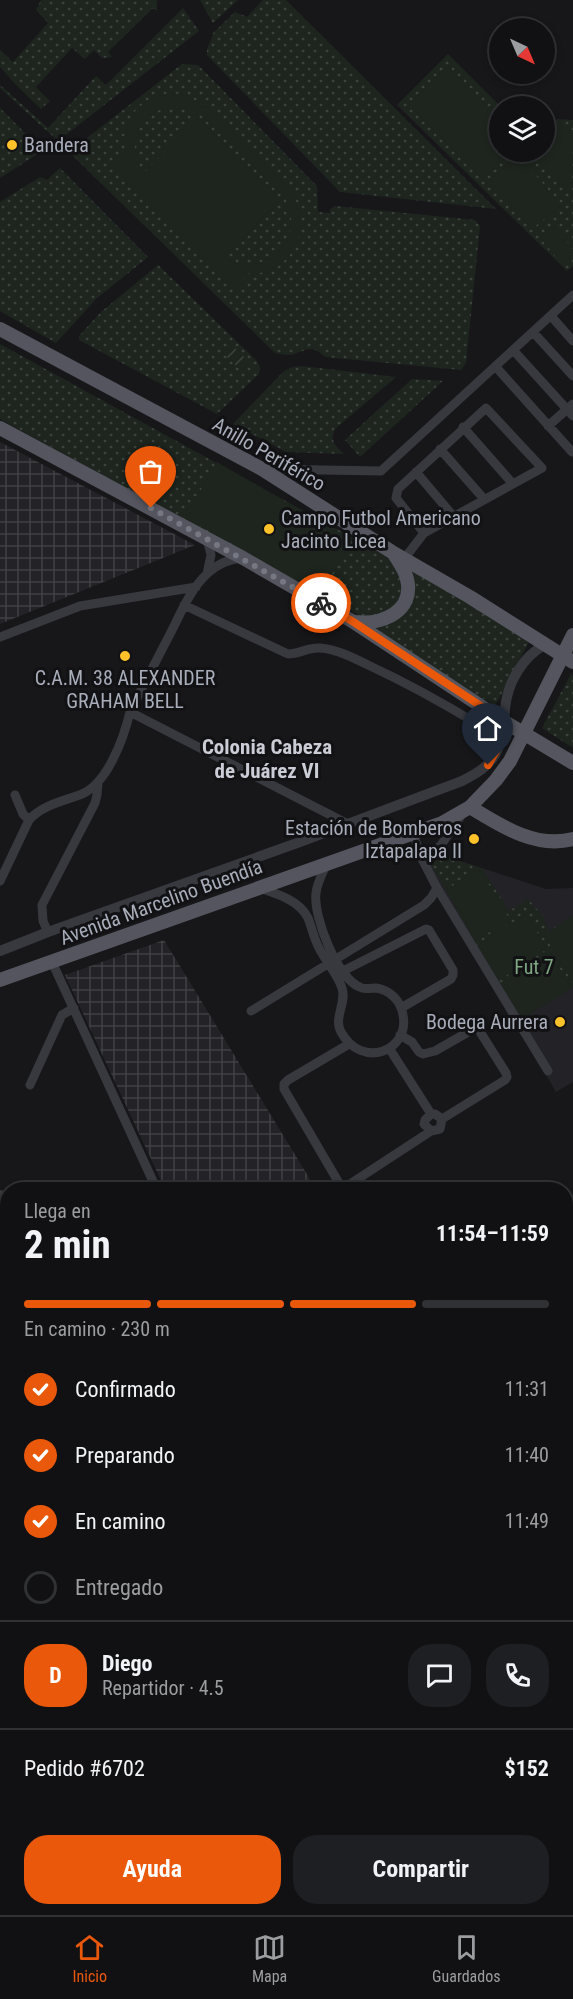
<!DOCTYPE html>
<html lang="es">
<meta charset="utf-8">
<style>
:root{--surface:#111114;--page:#1e1f22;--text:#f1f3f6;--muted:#9c9da0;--line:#303134;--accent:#ea580c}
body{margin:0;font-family:"Roboto Condensed",sans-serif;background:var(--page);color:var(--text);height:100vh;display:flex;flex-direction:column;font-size:22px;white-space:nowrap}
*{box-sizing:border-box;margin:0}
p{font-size:20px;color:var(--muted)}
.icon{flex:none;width:33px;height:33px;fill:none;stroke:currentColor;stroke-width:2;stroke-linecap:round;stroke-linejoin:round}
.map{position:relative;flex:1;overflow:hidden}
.panel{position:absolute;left:0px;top:1182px;width:573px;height:734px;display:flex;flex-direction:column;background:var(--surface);border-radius:24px 24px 0 0;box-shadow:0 3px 9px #0003,0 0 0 2px var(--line)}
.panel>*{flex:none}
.needle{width:39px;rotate:136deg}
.tools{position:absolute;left:489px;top:18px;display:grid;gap:12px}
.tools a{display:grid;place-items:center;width:66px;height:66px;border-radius:50%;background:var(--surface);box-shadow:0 3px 9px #0003,0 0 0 2px var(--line);font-size:30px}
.pin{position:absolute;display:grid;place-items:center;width:51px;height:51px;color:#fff;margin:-62px -26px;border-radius:50% 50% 50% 0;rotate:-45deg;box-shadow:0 0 6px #0007}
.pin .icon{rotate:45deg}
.courier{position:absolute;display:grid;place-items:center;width:60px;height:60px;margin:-30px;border:4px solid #ea580c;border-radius:50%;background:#fff;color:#222;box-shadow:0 2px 8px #0007}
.head em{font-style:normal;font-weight:700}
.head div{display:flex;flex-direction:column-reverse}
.head{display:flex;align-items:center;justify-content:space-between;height:102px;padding:0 24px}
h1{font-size:39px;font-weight:700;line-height:45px}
.bar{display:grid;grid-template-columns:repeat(4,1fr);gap:9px 6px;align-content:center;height:72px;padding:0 24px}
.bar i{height:8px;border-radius:4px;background:var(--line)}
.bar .active{background:var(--accent)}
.bar p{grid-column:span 4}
.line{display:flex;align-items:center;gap:15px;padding:0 24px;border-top:2px solid var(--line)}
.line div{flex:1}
.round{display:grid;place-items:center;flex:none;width:63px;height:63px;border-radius:24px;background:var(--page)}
ol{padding:0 24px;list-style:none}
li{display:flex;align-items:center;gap:18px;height:66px}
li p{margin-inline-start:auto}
li .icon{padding:6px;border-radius:50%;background:var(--accent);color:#fff;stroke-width:4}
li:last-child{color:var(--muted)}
li i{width:33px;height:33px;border:3px solid var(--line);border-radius:50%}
.action{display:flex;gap:12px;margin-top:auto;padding:12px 24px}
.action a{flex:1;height:69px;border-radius:24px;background:var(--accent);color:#fff;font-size:24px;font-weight:700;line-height:69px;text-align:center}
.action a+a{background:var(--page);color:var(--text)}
.menu{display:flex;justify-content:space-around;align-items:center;height:84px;border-top:2px solid var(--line);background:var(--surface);font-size:16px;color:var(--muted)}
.menu a{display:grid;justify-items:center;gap:3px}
.menu .active{color:var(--accent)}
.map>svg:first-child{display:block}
</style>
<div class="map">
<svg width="573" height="1915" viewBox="0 0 573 1915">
<defs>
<pattern id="industrial-grid" width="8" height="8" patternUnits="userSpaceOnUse" patternTransform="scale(1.5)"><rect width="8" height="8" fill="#232327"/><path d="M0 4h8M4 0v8" fill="none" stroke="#404044"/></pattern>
<pattern id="grass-dots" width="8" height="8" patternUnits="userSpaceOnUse" patternTransform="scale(1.5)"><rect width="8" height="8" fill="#1d251e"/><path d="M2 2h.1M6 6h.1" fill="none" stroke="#3b423d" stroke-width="1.8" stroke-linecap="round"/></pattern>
<pattern id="garden-furrows" width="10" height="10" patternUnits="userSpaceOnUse" patternTransform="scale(1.5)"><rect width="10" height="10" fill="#1d251e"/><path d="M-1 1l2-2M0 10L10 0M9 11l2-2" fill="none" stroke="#3b423d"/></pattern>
</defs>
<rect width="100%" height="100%" fill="#17171a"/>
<path fill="#232327" d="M 448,857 L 546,889 L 573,888 L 573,1082 L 556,1092 L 422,864 L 429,860 Z"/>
<path fill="url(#industrial-grid)" d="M 0,442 L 195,545 L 0,624 Z
M 164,940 L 316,1189 L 165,1189 L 65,975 Z"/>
<path fill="url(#grass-dots)" d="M 41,0 L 157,0 L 157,11 L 153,8 L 108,52 L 112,57 L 102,58 L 94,50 L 85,59 L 72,48 L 36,87 L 50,101 L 41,109 L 18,87 L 0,67 L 0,50 L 13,62 L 48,23 L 36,10 Z
M 200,0 L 238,0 L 213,23 Z
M 263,0 L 286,0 L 496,209 L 340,192 L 207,55 C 206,46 212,42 213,33 L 235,12 L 247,17 Z
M 183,8 L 199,31 L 58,141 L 0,88 L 0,85 L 48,128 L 96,76 L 106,85 Z
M 448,54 L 500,106 L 500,152 L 544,152 L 545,130 L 557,119 L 573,120 L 573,266 L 567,271 L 397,105 Z
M 182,64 L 198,65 L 317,186 L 318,212 L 330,213 L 330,209 L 335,206 L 475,220 L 480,226 L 466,363 L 461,370 L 325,357 C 311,345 310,349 294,354 C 288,356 281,354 275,353 L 73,156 L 74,148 Z
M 0,108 L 36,144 L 38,150 L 36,155 L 0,178 Z
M 60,168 L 148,257 L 96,299 L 56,343 L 0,311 L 0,202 L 40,177 L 47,180 Z
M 158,265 L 257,361 L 260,367 L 259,374 L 217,414 L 79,340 L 79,336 L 101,312 Z
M 0,344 L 384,555 C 388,558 392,561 395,565 C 406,579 405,604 388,612 C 381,616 371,617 364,618 L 0,419 Z
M 302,366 L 396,377 L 335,429 C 329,441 336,446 344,454 L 286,452 L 233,424 L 283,372 L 292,367 Z
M 412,379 L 443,381 L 360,457 L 345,440 Z
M 410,566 L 529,642 L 495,706 L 370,629 L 387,625 L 402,615 Z
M 571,674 L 573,676 L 573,748 L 542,728 Z
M 448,857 L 483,869 L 509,911 L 528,899 L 542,915 L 549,931 L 573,916 L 573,987 L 520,1020 L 429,860 Z"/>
<path fill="url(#garden-furrows)" d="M 232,345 L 250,363 L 242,371 L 223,353 Z"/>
<path fill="#1d251e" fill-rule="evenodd" d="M 448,66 L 499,119 L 500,152 L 511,152 L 483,179 L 409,104 Z
M 172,93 L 185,95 L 203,105 L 290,189 C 315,229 291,281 240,273 L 245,280 L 237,287 L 110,164 L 119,154 L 126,158 C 120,120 135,100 172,93 ZM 177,106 L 186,108 L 201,115 L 284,196 C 292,212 295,227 285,244 C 274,262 248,270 229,260 C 220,255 213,245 205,237 C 188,220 171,202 154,185 L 227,255 L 281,199 L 198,118 L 144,173 C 129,155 133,126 153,113 C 161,109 168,108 177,106 Z
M 558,121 L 573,139 L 572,195 L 535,152 L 544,152 L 545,133 Z
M 519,155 L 561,205 L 532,229 L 490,179 Z
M 553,225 L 573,249 L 573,255 L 562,264 L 539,237 Z
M 217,462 L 352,540 L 320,594 L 185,517 Z
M 479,868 L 510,920 L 475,941 L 446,890 Z
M 526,914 L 547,949 L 498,981 L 477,945 Z
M 573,916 L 573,983 L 544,935 Z
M 550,953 L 572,988 L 520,1020 L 500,984 Z
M 7,1810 L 8,1908 L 241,1908 L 243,1915 L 0,1915 L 0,1811 Z"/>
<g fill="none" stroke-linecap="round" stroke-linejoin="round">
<path stroke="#38393f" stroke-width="9" d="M 551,316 L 573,341
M 533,332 L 573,376
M 514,351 L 573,416
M 496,367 L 572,452
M 548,426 L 573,404
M 463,427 L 513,484
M 440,449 L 484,499
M 266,469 L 381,471 L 573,295
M 416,472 L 454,517
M 207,539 L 211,555 L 207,574
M 404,559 L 424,533 L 542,468 L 486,408 L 398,489 L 396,498 L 424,533
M 184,605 L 288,654 C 300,654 308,647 320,648 C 336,649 354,658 368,665 C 407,683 443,703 479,725
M 0,637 L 80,606 L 196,587
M 130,712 L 348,824
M 15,795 L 23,814 L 29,820
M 413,834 L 423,861 L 437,888 L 548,1071
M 423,861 L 441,845 L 463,813
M 0,881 L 29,820 C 42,805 64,801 82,794 C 108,783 124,737 130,712 C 143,686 156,661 169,636 C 180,615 190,589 208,573 C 219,563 228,560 242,558
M 259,888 C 277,894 299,900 308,918 C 312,928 314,939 319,948 C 326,962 337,973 342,988 C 347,1003 333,1018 341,1032 C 362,1070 410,1051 403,1015 C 401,1001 390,990 376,988 C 372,988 366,989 362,988 C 338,981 313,917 316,893 C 317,883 323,872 327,863
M 48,932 L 43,921 L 42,905 L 95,803 L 97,795 L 98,783
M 52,962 L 157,1190
M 343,971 L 426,929 L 429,930 L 453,970 L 453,975 L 451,979 L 401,1008
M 251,1011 L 424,905 L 431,898 L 437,888
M 400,1035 L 412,1042 L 419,1052 L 423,1054 L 435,1051 L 477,1027 L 506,1073 L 507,1077 L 505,1080 L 442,1119
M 349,1044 L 288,1080 L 284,1084 L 284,1089 L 339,1183 L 344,1186 L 350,1184 L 431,1131
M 389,1048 L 431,1114 L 435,1114 L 442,1119 L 440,1129 L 431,1131 L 424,1124 L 425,1120 L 431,1114
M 30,1085 L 62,1015 L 74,1008
M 412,1190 L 413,1190
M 0,1297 L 8,1294
M 0,1448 L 8,1449
M 5,1492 L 8,1492
M 566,1543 L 573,1538
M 566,1559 L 573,1571
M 0,1611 L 8,1608
M 566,1637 L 573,1633
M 0,1643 L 8,1639
M 0,1696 L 6,1722
M 489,1908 L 491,1911
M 354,1915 L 355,1914"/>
<path stroke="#38393f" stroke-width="10" d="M 0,951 L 48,932 L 300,842 L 462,781 C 475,774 487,768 495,755 C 503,741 504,725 505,709 C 507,683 523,656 546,644
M 0,1195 L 8,1199
M 0,1780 L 8,1779
M 0,1797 L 8,1796
M 249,1908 L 251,1915
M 260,1908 L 262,1915"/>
<path stroke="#54555e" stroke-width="14" d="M 0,329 L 262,469 L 392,552 L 470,597 L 573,662
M 0,428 L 243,558 L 352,621 L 505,722 L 573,763
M 355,622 C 381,625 415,612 407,579 C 405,570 399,562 394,554
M 470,807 C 501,826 536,849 573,839
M 0,980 L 442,823 L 470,807 L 496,780 L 510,761 L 573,635"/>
</g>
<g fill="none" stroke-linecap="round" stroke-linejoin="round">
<path stroke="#757882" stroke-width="6" stroke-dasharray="0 10.8" d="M 151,508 L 321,603"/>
<path stroke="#ea580c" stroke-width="8" d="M 321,603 L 352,621 L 505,722 L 499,746 L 488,765"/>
</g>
<g fill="#ffc22a" stroke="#121215" stroke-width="2">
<circle cx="12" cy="145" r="6"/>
<circle cx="269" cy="529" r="6"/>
<circle cx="125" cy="656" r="6"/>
<circle cx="474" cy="839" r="6"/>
<circle cx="560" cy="1022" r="6"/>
</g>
<g text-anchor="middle" stroke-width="6" stroke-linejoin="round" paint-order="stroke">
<g font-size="20" fill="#a8adba" stroke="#121215" text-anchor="start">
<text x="24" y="152">Bandera</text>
<text x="281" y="525">Campo Futbol Americano<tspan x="281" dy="23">Jacinto Licea</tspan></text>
<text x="125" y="685" text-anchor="middle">C.A.M. 38 ALEXANDER<tspan x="125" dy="23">GRAHAM BELL</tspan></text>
<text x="462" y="835" text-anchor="end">Estación de Bomberos<tspan x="462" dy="23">Iztapalapa II</tspan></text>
<text x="548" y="1029" text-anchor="end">Bodega Aurrera</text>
</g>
<g font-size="20" fill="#a8adba" stroke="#121215">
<text transform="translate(269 454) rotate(30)" y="7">Anillo Periférico</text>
<text transform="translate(161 902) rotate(-20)" y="7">Avenida Marcelino Buendía</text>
</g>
<g font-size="20" fill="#7ea782" stroke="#121215">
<text x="534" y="974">Fut 7</text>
</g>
<g font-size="21" font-weight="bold" fill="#caccd6" stroke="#121215">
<text x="267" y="754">Colonia Cabeza<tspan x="267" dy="24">de Juárez VI</tspan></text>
</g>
</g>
</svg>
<div class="tools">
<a><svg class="needle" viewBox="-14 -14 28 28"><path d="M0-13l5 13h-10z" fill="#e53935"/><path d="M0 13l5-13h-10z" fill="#9c9da0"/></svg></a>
<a><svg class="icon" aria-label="layers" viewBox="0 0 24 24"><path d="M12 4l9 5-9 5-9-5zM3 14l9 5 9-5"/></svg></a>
</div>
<div class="pin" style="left:151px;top:508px;background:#ea580c"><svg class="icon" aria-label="bag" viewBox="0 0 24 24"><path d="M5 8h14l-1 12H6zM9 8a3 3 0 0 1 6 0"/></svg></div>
<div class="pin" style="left:488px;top:765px;background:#1f2937"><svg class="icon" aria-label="home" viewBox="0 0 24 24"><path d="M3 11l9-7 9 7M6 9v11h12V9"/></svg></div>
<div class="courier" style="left:321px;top:603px"><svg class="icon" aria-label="bike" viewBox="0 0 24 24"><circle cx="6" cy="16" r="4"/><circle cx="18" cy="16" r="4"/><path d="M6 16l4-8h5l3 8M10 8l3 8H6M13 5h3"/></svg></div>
<section class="panel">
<div class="head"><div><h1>2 min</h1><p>Llega en</p></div><em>11:54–11:59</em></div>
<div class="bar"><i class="active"></i><i class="active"></i><i class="active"></i><i></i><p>En camino · 230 m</p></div>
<ol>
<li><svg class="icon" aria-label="check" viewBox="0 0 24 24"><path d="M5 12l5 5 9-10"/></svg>Confirmado<p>11:31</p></li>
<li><svg class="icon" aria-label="check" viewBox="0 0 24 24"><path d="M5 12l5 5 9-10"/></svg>Preparando<p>11:40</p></li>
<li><svg class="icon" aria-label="check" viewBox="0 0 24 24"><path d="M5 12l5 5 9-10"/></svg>En camino<p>11:49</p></li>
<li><i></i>Entregado</li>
</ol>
<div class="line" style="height:108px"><b class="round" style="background:var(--accent);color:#fff">D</b><div><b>Diego</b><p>Repartidor · 4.5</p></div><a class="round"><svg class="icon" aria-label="chat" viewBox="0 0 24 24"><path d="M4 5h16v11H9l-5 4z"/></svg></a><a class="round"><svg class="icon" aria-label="phone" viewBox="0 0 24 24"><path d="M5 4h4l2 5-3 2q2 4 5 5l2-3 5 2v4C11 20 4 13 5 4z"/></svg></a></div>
<div class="line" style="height:78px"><div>Pedido #6702</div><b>$152</b></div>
<div class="action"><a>Ayuda</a><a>Compartir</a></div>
</section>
</div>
<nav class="menu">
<a class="active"><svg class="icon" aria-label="home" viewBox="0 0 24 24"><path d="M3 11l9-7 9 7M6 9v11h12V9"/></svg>Inicio</a>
<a><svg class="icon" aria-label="map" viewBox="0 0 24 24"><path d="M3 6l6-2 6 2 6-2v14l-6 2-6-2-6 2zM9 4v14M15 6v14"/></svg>Mapa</a>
<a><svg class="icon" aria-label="saved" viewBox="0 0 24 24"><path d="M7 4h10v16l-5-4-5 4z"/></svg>Guardados</a>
</nav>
